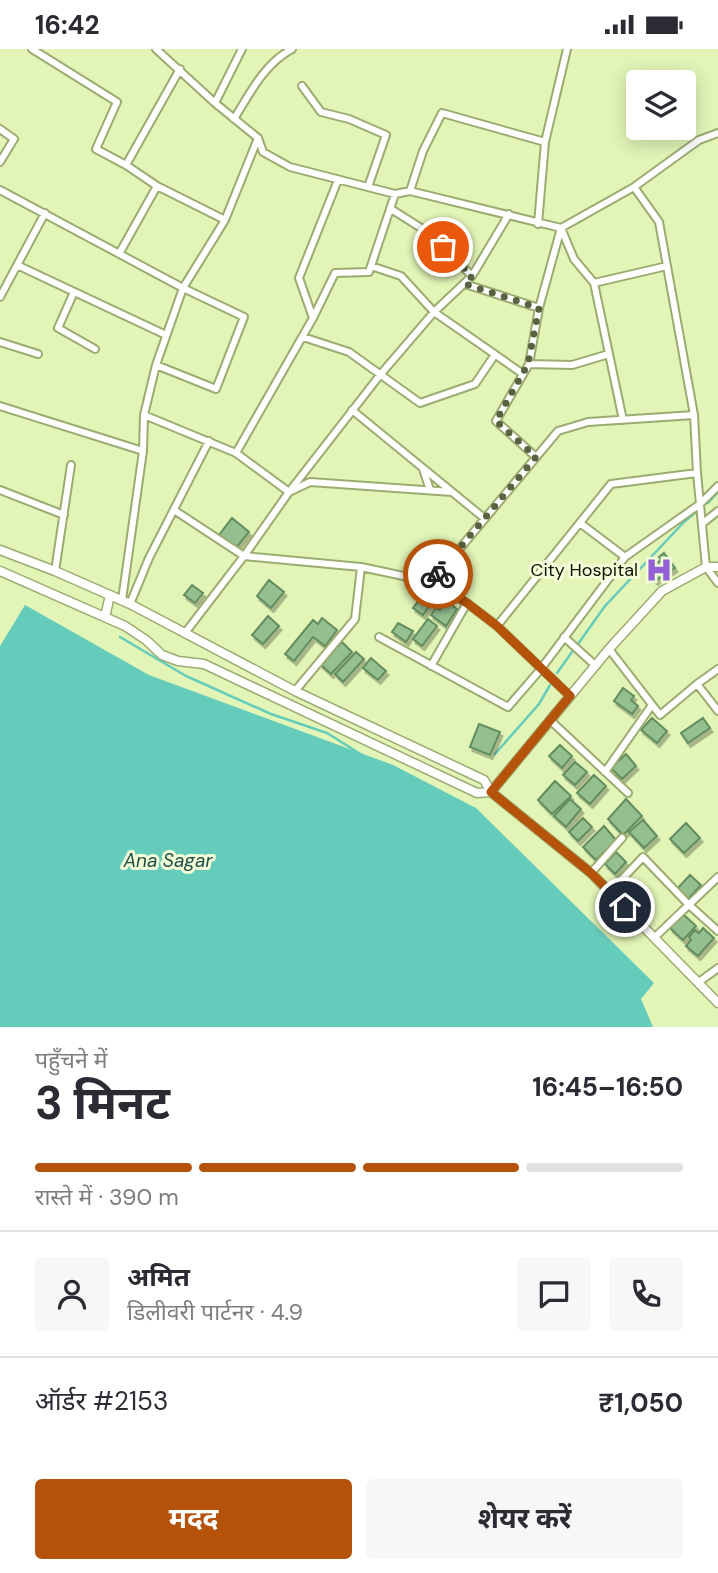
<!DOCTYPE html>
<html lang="hi">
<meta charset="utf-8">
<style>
:root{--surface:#fff;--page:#f7f7f7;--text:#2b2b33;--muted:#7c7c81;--line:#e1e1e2;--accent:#b45309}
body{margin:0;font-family:"DM Sans","Noto Sans Devanagari",sans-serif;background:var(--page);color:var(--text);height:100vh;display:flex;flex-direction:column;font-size:26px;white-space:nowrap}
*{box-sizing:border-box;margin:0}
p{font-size:23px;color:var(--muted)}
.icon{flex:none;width:38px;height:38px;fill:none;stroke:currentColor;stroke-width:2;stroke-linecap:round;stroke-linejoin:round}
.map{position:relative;height:978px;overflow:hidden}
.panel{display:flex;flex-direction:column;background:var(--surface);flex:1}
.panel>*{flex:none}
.fabs{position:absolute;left:626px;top:21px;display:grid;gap:14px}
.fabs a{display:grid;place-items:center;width:70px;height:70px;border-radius:7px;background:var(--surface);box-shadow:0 4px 18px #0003;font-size:35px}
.pin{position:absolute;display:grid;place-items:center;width:60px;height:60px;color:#fff;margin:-30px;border:4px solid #fff;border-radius:50%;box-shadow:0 2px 7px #0007}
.courier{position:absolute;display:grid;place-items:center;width:70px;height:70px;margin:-35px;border:5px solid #b45309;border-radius:50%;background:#fff;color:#222;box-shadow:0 2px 9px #0007}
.overview em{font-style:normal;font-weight:700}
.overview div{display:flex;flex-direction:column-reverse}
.overview{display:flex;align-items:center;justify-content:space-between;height:119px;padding:0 35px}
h1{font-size:46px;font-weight:700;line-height:52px}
.bar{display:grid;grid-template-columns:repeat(4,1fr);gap:10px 7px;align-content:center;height:84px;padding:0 35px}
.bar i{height:9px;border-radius:5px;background:var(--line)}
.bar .on{background:var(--accent)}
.bar p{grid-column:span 4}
.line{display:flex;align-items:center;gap:18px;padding:0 35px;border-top:2px solid var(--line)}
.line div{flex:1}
.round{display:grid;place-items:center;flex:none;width:74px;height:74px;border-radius:7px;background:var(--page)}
.primary-button{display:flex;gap:14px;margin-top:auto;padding:14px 35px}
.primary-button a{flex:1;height:80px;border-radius:7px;background:var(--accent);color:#fff;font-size:28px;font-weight:700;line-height:80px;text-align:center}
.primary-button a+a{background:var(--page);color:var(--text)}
.status{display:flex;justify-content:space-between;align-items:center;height:49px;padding:0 35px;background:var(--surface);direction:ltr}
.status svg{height:19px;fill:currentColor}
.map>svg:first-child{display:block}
</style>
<div class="status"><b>16:42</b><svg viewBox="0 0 49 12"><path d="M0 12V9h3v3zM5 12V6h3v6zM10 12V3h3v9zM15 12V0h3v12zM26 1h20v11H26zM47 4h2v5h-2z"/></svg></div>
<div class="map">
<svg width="718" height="978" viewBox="0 0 718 978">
<defs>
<filter id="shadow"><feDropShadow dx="2.5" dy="4" stdDeviation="0" flood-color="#0004"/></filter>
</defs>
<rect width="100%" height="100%" fill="#e2f5b7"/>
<path fill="#65cbbb" d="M 25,556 L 149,626 L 393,716 L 476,759 L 654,934 L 641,950 L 653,978 L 0,978 L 0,597 Z"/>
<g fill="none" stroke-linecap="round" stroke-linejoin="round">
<path stroke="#65cbbb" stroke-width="2.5" d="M 708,454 L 718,443
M 120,588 L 186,627 L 271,665 L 327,684 L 362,706
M 578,595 L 605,557 L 684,473 L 697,462
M 557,624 L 572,603
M 495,705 L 539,655 L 550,636"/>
</g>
<path fill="#94bf8e" stroke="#638c5e" stroke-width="2" filter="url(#shadow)" d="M 232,469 L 249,483 L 236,499 L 219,486 Z
M 664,504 L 675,519 L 655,532 L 647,521 L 661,511 L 659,508 Z
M 269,531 L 284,543 L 271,559 L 257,547 Z
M 192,536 L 203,544 L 195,554 L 184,546 Z
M 425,543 L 434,550 L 423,566 L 413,559 Z
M 446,552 L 457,560 L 446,577 L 431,566 L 436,559 L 440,561 Z
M 268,567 L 279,577 L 263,595 L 252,586 Z
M 322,569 L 337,581 L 325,597 L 313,588 L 294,612 L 285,605 L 313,571 L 318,575 Z
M 428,570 L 437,577 L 422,597 L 413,590 Z
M 398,574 L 413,582 L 406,593 L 392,583 Z
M 342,593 L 352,603 L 331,625 L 320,615 Z
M 356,603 L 364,610 L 343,633 L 335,625 Z
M 371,609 L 386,622 L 378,631 L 363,619 Z
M 623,639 L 634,647 L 631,651 L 638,657 L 632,665 L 614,652 Z
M 652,669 L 667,682 L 657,694 L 641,681 Z
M 703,669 L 710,679 L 688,694 L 681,684 Z
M 479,675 L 500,683 L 490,706 L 470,698 Z
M 560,696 L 572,707 L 562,719 L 549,707 Z
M 626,705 L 636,717 L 622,730 L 611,719 Z
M 575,713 L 587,723 L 575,736 L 563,726 Z
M 594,726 L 606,737 L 590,755 L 577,744 Z
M 555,732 L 571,747 L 552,765 L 538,751 Z
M 570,750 L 581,760 L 566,778 L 554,767 Z
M 626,750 L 642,767 L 623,786 L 608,770 Z
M 583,769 L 592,778 L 578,792 L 569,783 Z
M 643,771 L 657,787 L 644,799 L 629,783 Z
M 686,774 L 700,789 L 684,804 L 670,790 Z
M 604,777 L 616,791 L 596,811 L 583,798 Z
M 616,803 L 626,813 L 615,825 L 605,815 Z
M 690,826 L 701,836 L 688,850 L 677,840 Z
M 683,865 L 696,877 L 683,891 L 670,879 Z
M 703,879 L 714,889 L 698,907 L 686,897 L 691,891 L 689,888 L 695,881 L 699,884 Z"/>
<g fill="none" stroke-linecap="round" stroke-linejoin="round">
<defs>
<path id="minor" d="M 32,0 L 117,53 L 96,100 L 126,116 L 157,137 L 225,171
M 156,0 L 215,54 L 258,89 L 263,103 L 290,118 L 395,145 L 410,142 L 561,179 L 634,138 L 699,91 L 718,84
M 302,37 L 321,63 L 349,70 L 386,86 L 368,138
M 215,54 L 242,0
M 234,70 C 250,44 265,14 292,0
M 0,80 L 14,90 L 0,113
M 126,116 L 180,20
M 634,138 L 659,173 L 694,366 L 697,424 L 706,518 L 718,534
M 0,141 L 183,239 L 244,268 L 216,340 L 156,316
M 410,142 L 423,102 L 442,64 L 545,93
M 391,160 L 429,184 L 472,227
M 538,175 L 545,93 L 567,0
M 561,179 L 574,210 L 594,234
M 119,205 L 157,137
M 17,216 L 166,286
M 371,217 L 401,227 L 434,263 L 523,325
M 465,235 L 539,259
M 74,243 L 58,279 L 95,300
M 0,248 L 45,164
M 313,269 L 335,224 L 369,223 L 395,145
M 303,288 L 349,303 L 420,354 L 475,335 L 494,307
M 0,293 L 38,305
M 529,315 L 572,316 L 609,305
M 0,357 L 143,402
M 352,361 L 484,469
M 144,366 L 236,404 L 289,443 L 310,433 L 452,443
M 623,371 L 594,234 L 667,217
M 236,404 L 313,269 L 299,229 L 338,131
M 536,408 L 496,372 L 529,315 L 539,259 L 561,179
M 423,420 L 430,441
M 0,441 L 64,466
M 174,461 L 244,507 L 361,518 L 432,533 L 467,554 L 497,577 L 570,647
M 580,474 L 625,508
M 703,474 L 718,462
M 55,522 L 71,416
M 432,533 L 558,382 L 588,373 L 694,366
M 122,551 L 143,402 L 144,366 L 156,316 L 183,239 L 225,171 L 258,89
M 130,555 L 149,509 L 209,392
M 497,577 L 611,435 L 697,424
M 185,584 L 244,507 L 289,443 L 380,326 L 434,263 L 472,227 L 509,165
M 379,588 L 508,658 L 540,621 L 625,508 L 700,455 L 718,437
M 564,588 L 596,617
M 609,600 L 660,666 L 697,635 L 718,662
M 431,617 L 467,554
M 697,635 L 718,620
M 295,642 L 355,570 L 361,518
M 551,672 L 628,744
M 605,723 L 652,656
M 591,824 L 622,789
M 610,843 L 643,808 L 688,855 L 718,882
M 655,888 L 718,828
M 699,933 L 718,919"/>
<path id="tertiary" d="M 0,501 L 55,522 L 130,555 L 295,642 L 484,731 L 491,743 L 591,824 L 718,954
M 0,522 L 125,577 L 146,591 L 162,606 L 178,612 L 204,615 L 477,744 L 491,743 L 609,600 L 662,542 L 706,518 L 718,518
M 105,568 L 110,546"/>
</defs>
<use href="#minor" stroke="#9bac71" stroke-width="10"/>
<use href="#tertiary" stroke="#9bac71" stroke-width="11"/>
<use href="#minor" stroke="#fff" stroke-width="6"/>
<use href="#tertiary" stroke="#fff" stroke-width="8"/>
</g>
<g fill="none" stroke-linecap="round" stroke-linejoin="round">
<path stroke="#586240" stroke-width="7" stroke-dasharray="0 12.6" d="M 438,525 L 536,408 L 496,372 L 528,315 L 539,259 L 465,235 L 472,227 L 443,198"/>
<path stroke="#b45309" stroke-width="9" d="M 438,525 L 432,533 L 467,554 L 497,577 L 570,647 L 491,743 L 591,824 L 625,858"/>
</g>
<defs>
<symbol id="hospital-bare" viewBox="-9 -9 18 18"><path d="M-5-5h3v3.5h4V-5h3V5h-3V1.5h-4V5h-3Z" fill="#955fd8" stroke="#f3fed9" stroke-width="2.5" paint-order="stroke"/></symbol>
</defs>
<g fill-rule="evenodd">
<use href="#hospital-bare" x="640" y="502" width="38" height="38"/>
</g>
<g text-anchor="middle" stroke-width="6" stroke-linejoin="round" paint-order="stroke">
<g font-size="18" fill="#0e1300" stroke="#f3fed9" text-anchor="end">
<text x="638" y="527">City Hospital</text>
</g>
<g font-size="19" font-style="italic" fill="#1f4d46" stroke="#f3fed9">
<text x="168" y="818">Ana Sagar</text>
</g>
</g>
</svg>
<div class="fabs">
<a><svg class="icon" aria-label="layers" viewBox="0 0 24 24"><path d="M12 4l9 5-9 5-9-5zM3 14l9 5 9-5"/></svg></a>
</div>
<div class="pin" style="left:443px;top:198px;background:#ea580c"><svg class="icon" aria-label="bag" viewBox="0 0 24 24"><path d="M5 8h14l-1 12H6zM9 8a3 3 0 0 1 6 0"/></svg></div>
<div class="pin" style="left:625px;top:858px;background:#1f2937"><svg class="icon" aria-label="home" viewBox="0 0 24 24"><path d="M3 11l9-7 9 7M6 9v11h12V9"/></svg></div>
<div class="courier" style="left:438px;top:525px"><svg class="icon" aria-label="bike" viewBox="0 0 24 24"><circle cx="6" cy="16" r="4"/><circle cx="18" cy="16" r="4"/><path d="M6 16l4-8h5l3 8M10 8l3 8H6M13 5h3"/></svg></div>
</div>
<section class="panel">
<div class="overview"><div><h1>3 मिनट</h1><p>पहुँचने में</p></div><em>16:45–16:50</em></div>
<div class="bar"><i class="on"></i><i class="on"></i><i class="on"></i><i></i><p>रास्ते में · 390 m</p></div>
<div class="line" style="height:126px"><a class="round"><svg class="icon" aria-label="person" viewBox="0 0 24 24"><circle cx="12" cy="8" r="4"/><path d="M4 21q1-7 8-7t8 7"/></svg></a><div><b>अमित</b><p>डिलीवरी पार्टनर · 4.9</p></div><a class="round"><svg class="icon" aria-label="chat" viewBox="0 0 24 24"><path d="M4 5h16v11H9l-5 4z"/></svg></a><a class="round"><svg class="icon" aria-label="phone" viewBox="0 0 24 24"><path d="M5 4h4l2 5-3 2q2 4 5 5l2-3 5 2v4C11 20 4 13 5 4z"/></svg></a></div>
<div class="line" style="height:91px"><div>ऑर्डर #2153</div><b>₹1,050</b></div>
<div class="primary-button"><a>मदद</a><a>शेयर करें</a></div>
</section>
